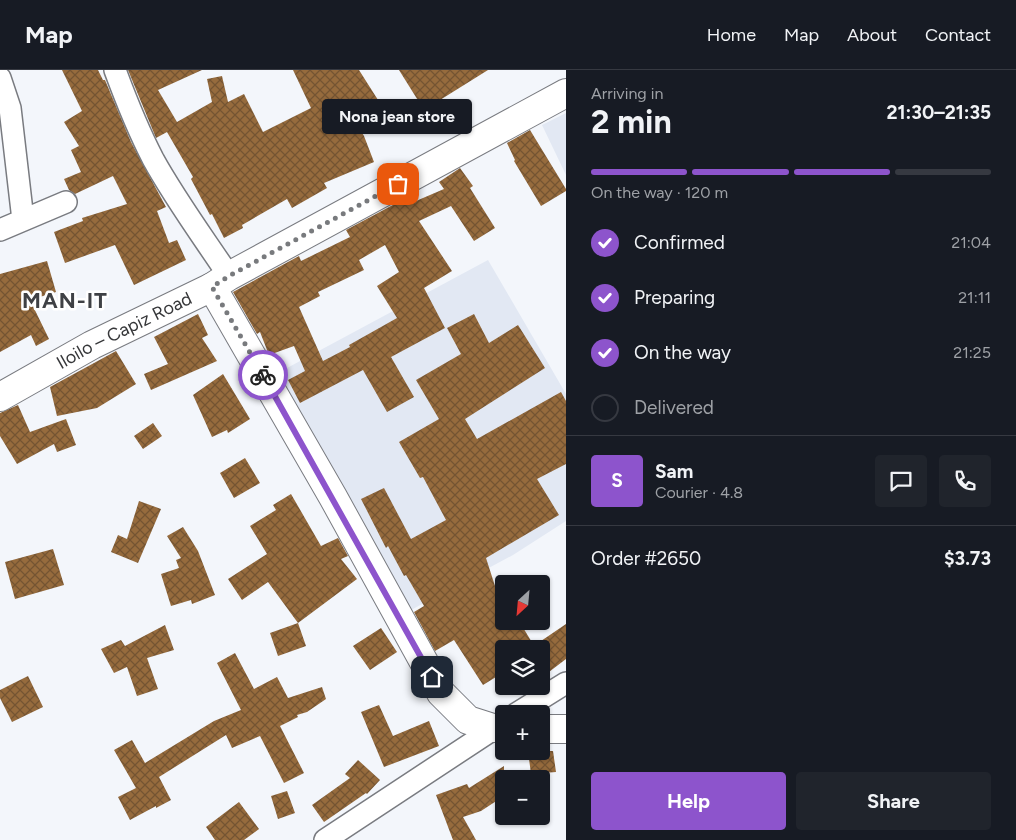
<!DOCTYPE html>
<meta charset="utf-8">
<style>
:root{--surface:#171b24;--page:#20242c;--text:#f1f3f6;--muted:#9ea1a6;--line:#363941;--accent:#8d54cc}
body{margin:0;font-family:Figtree,sans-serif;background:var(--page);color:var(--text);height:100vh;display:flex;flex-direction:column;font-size:19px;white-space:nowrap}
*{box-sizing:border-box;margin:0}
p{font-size:16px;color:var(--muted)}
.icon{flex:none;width:28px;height:28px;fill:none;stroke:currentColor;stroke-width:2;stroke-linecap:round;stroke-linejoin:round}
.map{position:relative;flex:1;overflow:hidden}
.side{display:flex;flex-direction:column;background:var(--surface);width:450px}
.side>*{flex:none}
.needle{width:32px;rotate:206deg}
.controls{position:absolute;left:495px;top:505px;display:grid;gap:10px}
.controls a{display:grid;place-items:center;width:55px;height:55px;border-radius:5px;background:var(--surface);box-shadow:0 1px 4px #0004;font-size:25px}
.pin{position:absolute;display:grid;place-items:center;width:42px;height:42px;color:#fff;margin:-21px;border-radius:10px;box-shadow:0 2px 8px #0006}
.courier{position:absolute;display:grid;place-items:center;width:50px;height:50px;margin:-25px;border:4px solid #8d54cc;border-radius:50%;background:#fff;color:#222;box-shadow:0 1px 6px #0007}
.bubble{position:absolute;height:35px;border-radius:5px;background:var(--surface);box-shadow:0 1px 4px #0004;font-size:16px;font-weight:700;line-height:35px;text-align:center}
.overview em{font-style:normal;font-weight:700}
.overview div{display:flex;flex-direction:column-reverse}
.overview{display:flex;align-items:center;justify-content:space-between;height:85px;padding:0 25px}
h1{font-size:32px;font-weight:700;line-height:38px}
.bar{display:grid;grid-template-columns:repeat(4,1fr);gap:8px 5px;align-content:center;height:60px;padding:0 25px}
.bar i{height:6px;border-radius:4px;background:var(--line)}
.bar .current{background:var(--accent)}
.bar p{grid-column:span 4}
.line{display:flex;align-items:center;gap:12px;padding:0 25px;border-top:1px solid var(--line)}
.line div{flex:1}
.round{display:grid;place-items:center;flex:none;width:52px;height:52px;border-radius:5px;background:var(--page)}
ol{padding:0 25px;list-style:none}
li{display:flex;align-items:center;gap:15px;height:55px}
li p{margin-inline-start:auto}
li .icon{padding:5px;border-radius:50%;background:var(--accent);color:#fff;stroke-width:4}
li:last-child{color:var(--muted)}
li i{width:28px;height:28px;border:2px solid var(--line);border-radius:50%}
.cta{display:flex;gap:10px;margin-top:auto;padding:10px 25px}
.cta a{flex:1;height:58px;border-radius:5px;background:var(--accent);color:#fff;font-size:20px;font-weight:700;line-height:58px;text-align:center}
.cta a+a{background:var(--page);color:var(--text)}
header{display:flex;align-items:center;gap:30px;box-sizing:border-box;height:70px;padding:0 25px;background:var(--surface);border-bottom:1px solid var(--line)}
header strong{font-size:24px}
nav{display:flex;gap:28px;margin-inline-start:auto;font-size:18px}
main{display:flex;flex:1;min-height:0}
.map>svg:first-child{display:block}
</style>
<header>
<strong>Map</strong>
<nav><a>Home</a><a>Map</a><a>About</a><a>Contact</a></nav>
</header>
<main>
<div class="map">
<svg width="566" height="770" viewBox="0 0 566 770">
<defs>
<pattern id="building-cross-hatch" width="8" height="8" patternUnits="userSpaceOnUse" patternTransform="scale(1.25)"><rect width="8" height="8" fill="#966b3d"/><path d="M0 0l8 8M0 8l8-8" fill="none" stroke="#745432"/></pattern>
</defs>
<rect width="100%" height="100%" fill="#f3f6fb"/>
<path fill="#e2e8f3" d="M 566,43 L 566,105 L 542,55 Z
M 488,190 L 566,324 L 566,451 L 513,485 L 411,540 L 274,305 Z"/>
<path fill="url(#building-cross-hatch)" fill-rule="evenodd" d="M 62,0 L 98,0 L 103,10 L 105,10 L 131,72 L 166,137 L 157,141 L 169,173 L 177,170 L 186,190 L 134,215 L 115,175 L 65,193 L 54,162 L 83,151 L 82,148 L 127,134 L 113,106 L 75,124 L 69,120 L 64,109 L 81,102 L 71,80 L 79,76 L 64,52 L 82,41 Z
M 128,0 L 202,0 L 158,20 L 177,52 L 212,32 L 207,9 L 222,6 L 228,32 L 244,24 L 263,62 L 311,38 L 293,0 L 359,0 L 385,41 L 359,58 L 364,66 L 374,92 L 324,113 L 327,118 L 292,138 L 287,129 L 242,155 L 243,158 L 224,168 L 212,144 L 210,145 L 191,109 L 193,107 L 167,62 L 156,68 Z
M 399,0 L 488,0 L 424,40 Z
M 530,60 L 566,119 L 566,121 L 541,136 L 514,91 L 515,90 L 507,73 Z
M 460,98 L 473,116 L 470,118 L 495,158 L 474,171 L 451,136 L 419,151 L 452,201 L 424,218 L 445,258 L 391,287 L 414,327 L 387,342 L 363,300 L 300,333 L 288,310 L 305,301 L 294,276 L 269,285 L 260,262 L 257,264 L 233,222 L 299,186 L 301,191 L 350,167 L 346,160 L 406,128 L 409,134 L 444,119 L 439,112 ZM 385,175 L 399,202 L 377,216 L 397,248 L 349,275 L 350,277 L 323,291 L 299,237 L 320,226 L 318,222 L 364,200 L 359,190 Z
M 47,191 L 56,222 L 30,230 L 49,269 L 36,276 L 31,265 L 0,282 L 0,204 Z
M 198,244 L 208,265 L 202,268 L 217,291 L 151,320 L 144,304 L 168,294 L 154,267 Z
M 474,244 L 489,273 L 518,255 L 545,298 L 465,349 L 477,369 L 561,322 L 566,331 L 566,394 L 537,409 L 559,445 L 486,488 L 504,544 L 504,551 L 519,551 L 536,579 L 504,579 L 504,602 L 483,615 L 454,570 L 435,581 L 414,542 L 424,536 L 406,505 L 404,506 L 388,476 L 386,478 L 361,429 L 384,418 L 411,469 L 446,450 L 423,407 L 420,408 L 399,372 L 439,349 L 416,310 L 461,284 L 447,258 Z
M 116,281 L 136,314 L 97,338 L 57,346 L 50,317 Z
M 223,304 L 250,349 L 228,363 L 227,360 L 212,367 L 193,325 Z
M 18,335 L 30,362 L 66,349 L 76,375 L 57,382 L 54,374 L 17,394 L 0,366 L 0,343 Z
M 153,353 L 162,366 L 143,379 L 134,366 Z
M 245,388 L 260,413 L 234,428 L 220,403 Z
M 291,424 L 321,476 L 338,468 L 348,486 L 341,489 L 357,509 L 298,553 L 268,512 L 242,530 L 228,509 L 267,484 L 250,456 L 276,440 L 273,435 Z
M 139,431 L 161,439 L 138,493 L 111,482 L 118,465 L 127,469 Z
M 183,457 L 198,481 L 215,525 L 192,534 L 191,530 L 171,536 L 161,504 L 179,498 L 176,490 L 181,488 L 167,466 Z
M 53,479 L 64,515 L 15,529 L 5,492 Z
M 298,553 L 306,576 L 278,586 L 270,563 Z
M 566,554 L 566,589 L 541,608 L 541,571 Z
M 165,555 L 174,580 L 147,588 L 158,619 L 137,626 L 127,597 L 114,603 L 101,579 L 121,570 L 125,576 Z
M 381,558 L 397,582 L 370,600 L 353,576 Z
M 235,583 L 254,619 L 277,607 L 288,628 L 322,617 L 326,629 L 307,642 L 297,645 L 298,647 L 280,656 L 304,703 L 284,713 L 260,666 L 232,678 L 226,665 L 159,707 L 171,730 L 156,738 L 156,736 L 130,750 L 118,727 L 136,718 L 114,680 L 132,670 L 145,693 L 214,651 L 241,640 L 217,593 Z
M 28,606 L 43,637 L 12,652 L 0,628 L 0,620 Z
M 379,635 L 393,666 L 429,651 L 439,676 L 384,697 L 361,642 Z
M 528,681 L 553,681 L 556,702 L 531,704 Z
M 358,690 L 380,710 L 367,724 L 366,723 L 324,752 L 312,735 L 350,708 L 345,704 Z
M 504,696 L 504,726 L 481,741 L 463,747 L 476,770 L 453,770 L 436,725 L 467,714 L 469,718 Z
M 287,721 L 295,743 L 278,749 L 271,726 Z
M 239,732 L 259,759 L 244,770 L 215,770 L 206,757 Z"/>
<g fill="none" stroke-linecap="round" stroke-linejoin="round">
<defs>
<path id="street" d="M 115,0 C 126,30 138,60 153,89 C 175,129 203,167 229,206
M 0,8 L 10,38 L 23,150
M 0,160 L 66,132
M 516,644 L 566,613
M 325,770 L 504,652"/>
<path id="secondary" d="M 212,217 L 333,427 L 441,623 L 468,650 L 493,658 L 504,658
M 541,659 L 566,659"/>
<g id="highway">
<path id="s1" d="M 0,327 L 92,275 L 212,217 L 229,206 L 566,23"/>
</g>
</defs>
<use href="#street" stroke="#797b80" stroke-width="24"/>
<use href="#secondary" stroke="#797b80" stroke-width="30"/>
<use href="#highway" stroke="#797b80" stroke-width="30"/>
<use href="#street" stroke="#fff" stroke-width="21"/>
<use href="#secondary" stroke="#fff" stroke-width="28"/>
<use href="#highway" stroke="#fff" stroke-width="28"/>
</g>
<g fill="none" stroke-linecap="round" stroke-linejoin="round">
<path stroke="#787a7d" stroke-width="5" stroke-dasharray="0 9" d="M 263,305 L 212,217 L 229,206 L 398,114"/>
<path stroke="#8d54cc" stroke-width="6" d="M 263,305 L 432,607"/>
</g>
<g text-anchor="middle" stroke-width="5" stroke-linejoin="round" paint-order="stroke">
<g font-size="18" fill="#363739" stroke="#fff">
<text dy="6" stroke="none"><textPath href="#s1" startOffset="141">Iloilo – Capiz Road</textPath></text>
</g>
<g font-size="22" font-weight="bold" letter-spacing="1" fill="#3f4145" stroke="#fff">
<text x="65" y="238">MAN-IT</text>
</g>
</g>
</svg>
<div class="controls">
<a><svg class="needle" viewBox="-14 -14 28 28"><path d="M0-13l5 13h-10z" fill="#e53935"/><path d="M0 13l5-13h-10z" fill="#9ea1a6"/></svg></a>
<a><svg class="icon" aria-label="layers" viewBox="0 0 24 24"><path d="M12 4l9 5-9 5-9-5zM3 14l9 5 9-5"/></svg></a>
<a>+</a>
<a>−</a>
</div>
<div class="pin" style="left:398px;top:114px;background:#ea580c"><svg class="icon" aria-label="bag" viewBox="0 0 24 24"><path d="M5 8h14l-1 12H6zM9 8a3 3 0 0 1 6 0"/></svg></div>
<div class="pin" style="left:432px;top:607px;background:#1f2937"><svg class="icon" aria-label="home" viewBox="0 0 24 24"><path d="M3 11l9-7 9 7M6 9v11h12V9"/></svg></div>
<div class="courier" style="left:263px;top:305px"><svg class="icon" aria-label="bike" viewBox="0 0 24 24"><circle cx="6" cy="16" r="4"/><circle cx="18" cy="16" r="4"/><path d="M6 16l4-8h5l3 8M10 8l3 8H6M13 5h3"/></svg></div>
<div class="bubble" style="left:322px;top:29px;width:150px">Nona jean store</div>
</div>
<section class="side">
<div class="overview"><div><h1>2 min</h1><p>Arriving in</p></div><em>21:30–21:35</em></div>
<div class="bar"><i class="current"></i><i class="current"></i><i class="current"></i><i></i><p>On the way · 120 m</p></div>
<ol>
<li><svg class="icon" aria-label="check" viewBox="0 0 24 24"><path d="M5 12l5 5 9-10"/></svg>Confirmed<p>21:04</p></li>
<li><svg class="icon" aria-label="check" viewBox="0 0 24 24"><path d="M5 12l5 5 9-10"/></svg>Preparing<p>21:11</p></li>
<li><svg class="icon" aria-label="check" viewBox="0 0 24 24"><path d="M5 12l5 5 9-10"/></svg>On the way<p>21:25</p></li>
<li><i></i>Delivered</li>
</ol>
<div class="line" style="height:90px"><b class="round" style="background:var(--accent);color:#fff">S</b><div><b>Sam</b><p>Courier · 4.8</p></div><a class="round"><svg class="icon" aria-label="chat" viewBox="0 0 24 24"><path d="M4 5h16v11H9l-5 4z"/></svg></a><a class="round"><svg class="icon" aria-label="phone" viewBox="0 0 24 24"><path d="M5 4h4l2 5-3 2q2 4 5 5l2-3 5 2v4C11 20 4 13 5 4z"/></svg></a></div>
<div class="line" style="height:65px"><div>Order #2650</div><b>$3.73</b></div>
<div class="cta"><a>Help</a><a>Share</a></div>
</section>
</main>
